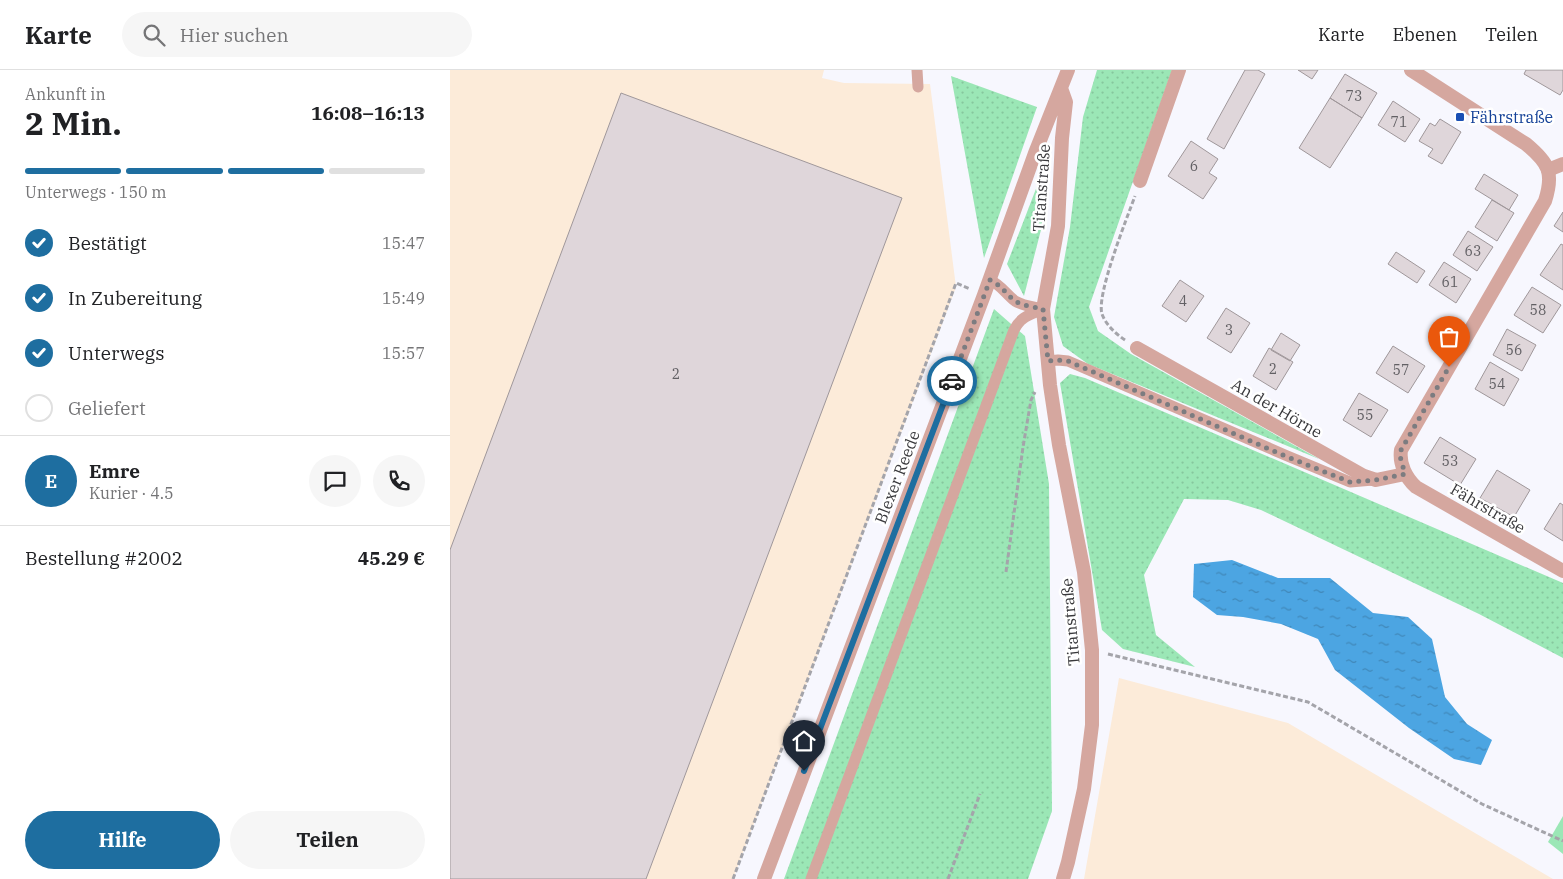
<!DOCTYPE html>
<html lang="de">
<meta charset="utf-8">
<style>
:root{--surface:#fff;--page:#f6f6f6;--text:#202124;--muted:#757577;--line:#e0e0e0;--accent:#1e6ea0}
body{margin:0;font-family:"IBM Plex Serif",serif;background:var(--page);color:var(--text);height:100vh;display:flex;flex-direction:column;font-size:19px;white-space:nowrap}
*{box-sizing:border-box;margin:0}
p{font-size:16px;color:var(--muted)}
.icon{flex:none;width:28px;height:28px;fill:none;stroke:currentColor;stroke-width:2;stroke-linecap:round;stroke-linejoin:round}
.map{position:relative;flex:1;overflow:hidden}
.side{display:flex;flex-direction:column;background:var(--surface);width:450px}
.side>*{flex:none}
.pin{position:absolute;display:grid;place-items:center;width:42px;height:42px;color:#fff;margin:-51px -21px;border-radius:50% 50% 50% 0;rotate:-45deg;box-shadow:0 0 5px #0007}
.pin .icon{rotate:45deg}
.courier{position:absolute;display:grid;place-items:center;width:50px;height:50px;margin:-25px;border:4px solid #1e6ea0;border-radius:50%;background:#fff;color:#222;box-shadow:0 1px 6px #0007}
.summary em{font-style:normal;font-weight:700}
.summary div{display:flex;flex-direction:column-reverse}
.summary{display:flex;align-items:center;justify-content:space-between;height:85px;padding:0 25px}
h1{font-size:32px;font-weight:700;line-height:38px}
.bar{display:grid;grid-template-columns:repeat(4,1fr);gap:8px 5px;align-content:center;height:60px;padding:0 25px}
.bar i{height:6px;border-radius:4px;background:var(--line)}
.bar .current{background:var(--accent)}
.bar p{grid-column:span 4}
.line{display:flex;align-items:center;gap:12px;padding:0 25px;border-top:1px solid var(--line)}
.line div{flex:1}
.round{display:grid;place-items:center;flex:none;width:52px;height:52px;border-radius:26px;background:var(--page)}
ol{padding:0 25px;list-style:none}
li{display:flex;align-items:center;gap:15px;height:55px}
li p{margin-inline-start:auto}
li .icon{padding:5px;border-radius:50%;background:var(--accent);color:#fff;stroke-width:4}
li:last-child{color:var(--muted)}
li i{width:28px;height:28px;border:2px solid var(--line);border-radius:50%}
.primary-button{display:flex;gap:10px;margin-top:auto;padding:10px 25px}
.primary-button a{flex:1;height:58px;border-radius:30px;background:var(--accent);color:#fff;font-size:20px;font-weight:700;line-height:58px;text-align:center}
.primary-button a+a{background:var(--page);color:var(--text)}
header{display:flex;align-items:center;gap:30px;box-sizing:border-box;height:70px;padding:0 25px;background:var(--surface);border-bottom:1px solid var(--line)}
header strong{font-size:24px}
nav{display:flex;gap:28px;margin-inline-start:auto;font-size:18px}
.search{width:350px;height:45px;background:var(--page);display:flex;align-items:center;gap:12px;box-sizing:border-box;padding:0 18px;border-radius:28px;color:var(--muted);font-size:19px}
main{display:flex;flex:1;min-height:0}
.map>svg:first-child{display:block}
</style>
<header>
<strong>Karte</strong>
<div class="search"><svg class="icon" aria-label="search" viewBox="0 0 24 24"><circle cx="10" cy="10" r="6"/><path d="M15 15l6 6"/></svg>Hier suchen</div>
<nav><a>Karte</a><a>Ebenen</a><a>Teilen</a></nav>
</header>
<main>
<section class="side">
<div class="summary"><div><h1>2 Min.</h1><p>Ankunft in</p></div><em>16:08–16:13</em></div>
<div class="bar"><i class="current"></i><i class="current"></i><i class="current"></i><i></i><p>Unterwegs · 150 m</p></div>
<ol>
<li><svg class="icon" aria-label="check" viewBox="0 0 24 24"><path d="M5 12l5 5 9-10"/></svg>Bestätigt<p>15:47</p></li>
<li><svg class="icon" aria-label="check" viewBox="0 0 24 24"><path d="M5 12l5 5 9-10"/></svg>In Zubereitung<p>15:49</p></li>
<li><svg class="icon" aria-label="check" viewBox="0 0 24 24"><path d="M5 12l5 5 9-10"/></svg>Unterwegs<p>15:57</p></li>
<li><i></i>Geliefert</li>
</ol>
<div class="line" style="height:90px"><b class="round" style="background:var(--accent);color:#fff">E</b><div><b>Emre</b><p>Kurier · 4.5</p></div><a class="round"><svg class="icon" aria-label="chat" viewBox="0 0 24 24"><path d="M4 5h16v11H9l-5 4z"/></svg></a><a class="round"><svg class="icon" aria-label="phone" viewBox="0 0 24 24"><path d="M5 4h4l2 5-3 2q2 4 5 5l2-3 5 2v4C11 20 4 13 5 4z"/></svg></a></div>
<div class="line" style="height:65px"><div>Bestellung #2002</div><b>45.29 €</b></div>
<div class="primary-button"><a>Hilfe</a><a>Teilen</a></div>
</section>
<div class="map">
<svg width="1113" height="809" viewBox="0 0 1113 809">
<defs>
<pattern id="grass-dots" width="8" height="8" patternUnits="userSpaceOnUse" patternTransform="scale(1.25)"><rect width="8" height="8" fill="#9be7b6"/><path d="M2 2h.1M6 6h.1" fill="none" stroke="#86c79d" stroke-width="1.8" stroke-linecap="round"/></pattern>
<pattern id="water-ripples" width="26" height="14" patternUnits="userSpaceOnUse" patternTransform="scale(1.25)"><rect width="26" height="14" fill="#4ca5e2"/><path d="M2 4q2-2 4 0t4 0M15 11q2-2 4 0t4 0" fill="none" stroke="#4087b8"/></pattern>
</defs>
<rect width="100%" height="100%" fill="#f7f7fe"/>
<path fill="#fcebd9" d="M 0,0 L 374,0 L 372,8 L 394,13 L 480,14 L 506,217 L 283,809 L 0,809 Z
M 669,608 L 838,653 L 1103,809 L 634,809 Z"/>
<path fill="url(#grass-dots)" d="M 647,0 L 722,0 L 639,237 L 648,261 L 681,284 L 869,389 L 638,294 L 613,276 L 604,247 L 620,157 L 633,47 Z
M 501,6 L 587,37 L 534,188 Z
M 599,85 L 593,152 L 574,226 L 557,194 Z
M 544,239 L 575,266 L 599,414 L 602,741 L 578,809 L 334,809 Z
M 620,304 L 635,308 L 1113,513 L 1113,588 L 1029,544 L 811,440 L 778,430 L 734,429 L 694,505 L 706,565 L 745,597 L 673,579 L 652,560 L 610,313 Z"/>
<path fill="#9be7b6" d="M 1113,746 L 1113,784 L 1098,772 Z"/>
<path fill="url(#water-ripples)" d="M 782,490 L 828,508 L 880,508 L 923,543 L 958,547 L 982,569 L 995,627 L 1017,654 L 1042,670 L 1031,695 L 1004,689 L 959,658 L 885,600 L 868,569 L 831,554 L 793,547 L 767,545 L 743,527 L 744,494 Z"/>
<path fill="#dfd6da" stroke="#9f979a" d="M 795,0 L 808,0 L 815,4 L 774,79 L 757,69 Z
M 848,0 L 868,0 L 862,9 Z
M 1076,0 L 1113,0 L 1113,20 L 1110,25 L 1074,4 Z
M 895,4 L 927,23 L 912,48 L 880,28 Z
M 171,23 L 452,128 L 196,809 L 0,809 L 0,480 Z
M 880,28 L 912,48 L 880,98 L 849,78 Z
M 943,31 L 970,49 L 955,72 L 928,55 Z
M 990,49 L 1011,62 L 992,94 L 978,86 L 983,79 L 969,71 L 980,53 L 985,56 Z
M 741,71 L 768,89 L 759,103 L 767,108 L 753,129 L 718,106 Z
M 1034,104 L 1068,125 L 1059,140 L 1025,119 Z
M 1042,130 L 1064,143 L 1047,171 L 1025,157 Z
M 1113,142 L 1113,162 L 1104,156 Z
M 1018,161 L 1043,177 L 1027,201 L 1003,185 Z
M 1111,174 L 1113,175 L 1113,220 L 1090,205 Z
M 946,182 L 975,201 L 967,213 L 938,194 Z
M 994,192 L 1021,209 L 1006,233 L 979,215 Z
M 730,210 L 754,226 L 736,252 L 712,236 Z
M 1082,217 L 1111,235 L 1093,263 L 1064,245 Z
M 776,238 L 800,253 L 781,283 L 757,268 Z
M 1057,259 L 1086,275 L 1072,301 L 1043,285 Z
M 831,263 L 850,275 L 840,291 L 821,280 Z
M 943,276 L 975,296 L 958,323 L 926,303 Z
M 819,278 L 843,292 L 826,320 L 803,306 Z
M 1040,292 L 1069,309 L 1054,336 L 1025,319 Z
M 909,323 L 938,340 L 921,367 L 893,350 Z
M 990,367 L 1026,389 L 1010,415 L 974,393 Z
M 1047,400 L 1080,420 L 1064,447 L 1030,428 Z
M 1110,433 L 1113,435 L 1113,471 L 1094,459 Z"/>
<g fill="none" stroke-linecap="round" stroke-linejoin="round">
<path stroke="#a4a4aa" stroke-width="3" stroke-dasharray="5 2.5" stroke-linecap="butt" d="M 675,270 C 666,264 656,255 652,244 C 646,225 677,148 685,126
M 556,502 L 573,377 L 581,330 L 585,322
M 658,584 L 858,632 L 1032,734 L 1113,771
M 283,809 L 506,213 L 520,219
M 498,809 L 530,724"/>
<path stroke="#d5a79f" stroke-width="11" d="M 467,0 L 468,17
M 540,210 C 551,215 556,224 565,231 C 573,236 584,237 593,239
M 598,291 L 608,290 L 618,291 L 835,385 L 900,412 L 923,410
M 361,809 L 564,260 C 571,246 580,245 593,239"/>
<path stroke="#d5a79f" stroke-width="14" d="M 611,18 L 616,32 L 612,68 L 608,156 L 593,239 L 600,315 L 609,375 L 634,502 L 642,580 L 642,655 L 634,719 L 618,792 L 613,809
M 1098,100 L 1113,94
M 690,111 L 729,0
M 687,278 L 914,406 L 926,410 L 955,404
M 314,809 L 534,225 L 585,83 L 618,0"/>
<path stroke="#d5a79f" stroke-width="14" d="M 961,0 L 1076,74 C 1099,93 1104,103 1095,131 L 951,380 C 949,394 956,408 966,417 L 1113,501"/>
</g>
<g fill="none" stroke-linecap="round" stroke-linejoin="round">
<path stroke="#7c7c80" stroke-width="5" stroke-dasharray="0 9" d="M 502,311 L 540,210 C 551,215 556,224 565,231 C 573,236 584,237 593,239 L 598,291 L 608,290 L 618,291 L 835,386 L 900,412 L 926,410 L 955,404 L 950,386 L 951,380 L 999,297"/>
<path stroke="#1e6ea0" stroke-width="6" d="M 354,701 L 502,311"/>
</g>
<rect fill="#1a4fb4" stroke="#fff" stroke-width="2" x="1005" y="42" width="10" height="10" rx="2.5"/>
<g text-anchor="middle" stroke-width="5" stroke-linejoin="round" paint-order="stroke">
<g font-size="14" fill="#626064">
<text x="904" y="31">73</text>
<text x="949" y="57">71</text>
<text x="744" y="101">6</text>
<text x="1023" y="186">63</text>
<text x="1000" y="217">61</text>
<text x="733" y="236">4</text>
<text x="1088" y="245">58</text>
<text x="779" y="265">3</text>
<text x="1064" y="285">56</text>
<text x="823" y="304">2</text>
<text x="951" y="305">57</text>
<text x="226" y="309">2</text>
<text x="1047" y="319">54</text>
<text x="915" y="350">55</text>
<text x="1000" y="396">53</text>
</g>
<g font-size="16" fill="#164399" stroke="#fff" text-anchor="start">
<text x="1020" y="53">Fährstraße</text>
</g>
<g font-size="16" fill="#39393c" stroke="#fff">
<text transform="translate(591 118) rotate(-86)" y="6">Titanstraße</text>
<text transform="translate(827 338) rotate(30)" y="6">An der Hörne</text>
<text transform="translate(447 407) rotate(-69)" y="6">Blexer Reede</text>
<text transform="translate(1038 438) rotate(30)" y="6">Fährstraße</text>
<text transform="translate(620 552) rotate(-95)" y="6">Titanstraße</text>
</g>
</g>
</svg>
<div class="pin" style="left:999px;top:297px;background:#ea580c"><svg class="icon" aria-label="bag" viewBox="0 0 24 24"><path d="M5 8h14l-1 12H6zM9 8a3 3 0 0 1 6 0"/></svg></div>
<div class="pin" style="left:354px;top:701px;background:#1f2937"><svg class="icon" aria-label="home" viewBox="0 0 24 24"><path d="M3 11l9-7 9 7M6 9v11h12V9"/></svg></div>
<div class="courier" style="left:502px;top:311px"><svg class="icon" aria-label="car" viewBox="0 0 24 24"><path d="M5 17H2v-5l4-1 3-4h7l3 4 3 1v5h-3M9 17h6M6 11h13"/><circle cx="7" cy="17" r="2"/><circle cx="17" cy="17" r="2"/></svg></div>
</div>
</main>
